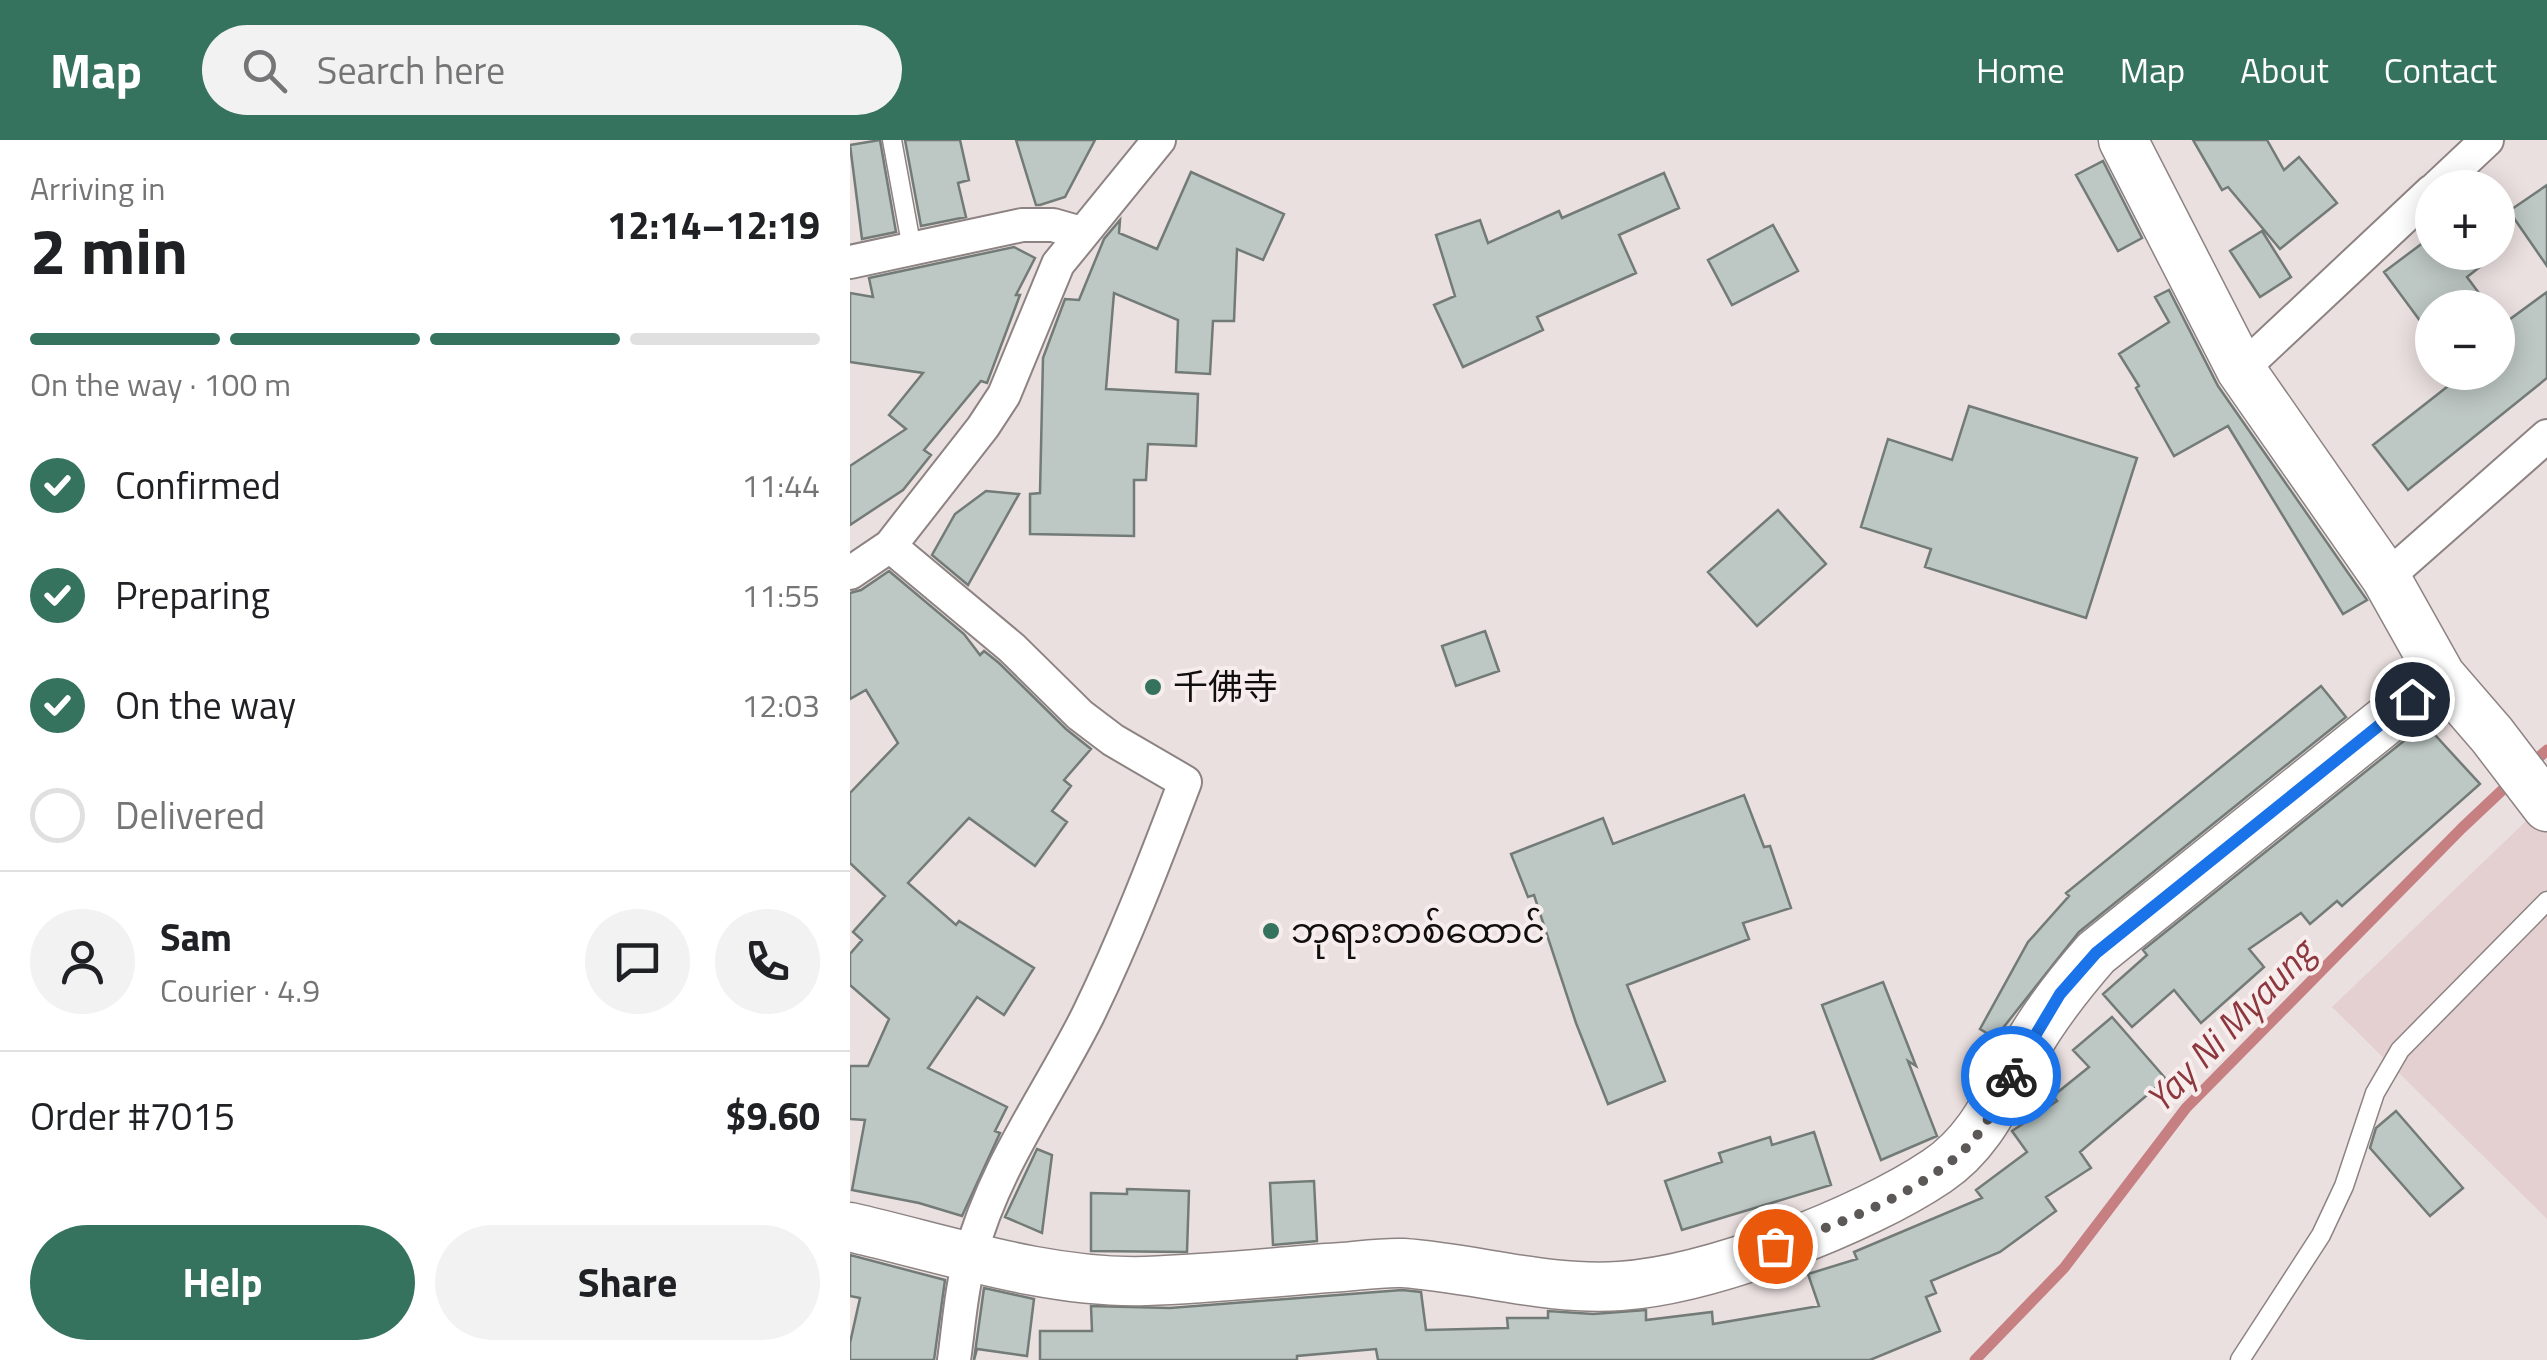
<!DOCTYPE html>
<meta charset="utf-8">
<style>
:root{--surface:#fff;--page:#f2f2f2;--text:#202124;--muted:#757577;--line:#e0e0e0;--accent:#36735f}
body{margin:0;font-family:"Titillium Web","Noto Sans SC","Noto Sans Myanmar",sans-serif;background:var(--page);color:var(--text);height:100vh;display:flex;flex-direction:column;font-size:38px;white-space:nowrap}
*{box-sizing:border-box;margin:0}
p{font-size:32px;color:var(--muted)}
.icon{flex:none;width:55px;height:55px;fill:none;stroke:currentColor;stroke-width:2;stroke-linecap:round;stroke-linejoin:round}
.map{position:relative;flex:1;overflow:hidden}
.drawer{display:flex;flex-direction:column;background:var(--surface);width:850px}
.drawer>*{flex:none}
.controls{position:absolute;left:1565px;top:30px;display:grid;gap:20px}
.controls a{display:grid;place-items:center;width:100px;height:100px;border-radius:50%;background:var(--surface);box-shadow:0 5px 25px #0003;font-size:50px}
.pin{position:absolute;display:grid;place-items:center;width:85px;height:85px;color:#fff;margin:-42px;border:5px solid #fff;border-radius:50%;box-shadow:0 2px 10px #0007}
.courier{position:absolute;display:grid;place-items:center;width:100px;height:100px;margin:-50px;border:8px solid #1a73e8;border-radius:50%;background:#fff;color:#222;box-shadow:0 2px 12px #0007}
.headline em{font-style:normal;font-weight:700}
.headline div{display:flex;flex-direction:column-reverse}
.headline{display:flex;align-items:center;justify-content:space-between;height:170px;padding:0 30px}
h1{font-size:65px;font-weight:700;line-height:75px}
.bar{display:grid;grid-template-columns:repeat(4,1fr);gap:15px 10px;align-content:center;height:120px;padding:0 30px}
.bar i{height:12px;border-radius:8px;background:var(--line)}
.bar .active{background:var(--accent)}
.bar p{grid-column:span 4}
.line{display:flex;align-items:center;gap:25px;padding:0 30px;border-top:2px solid var(--line)}
.line div{flex:1}
.round{display:grid;place-items:center;flex:none;width:105px;height:105px;border-radius:52px;background:var(--page)}
ol{padding:0 30px;list-style:none}
li{display:flex;align-items:center;gap:30px;height:110px}
li p{margin-inline-start:auto}
li .icon{padding:10px;border-radius:50%;background:var(--accent);color:#fff;stroke-width:4}
li:last-child{color:var(--muted)}
li i{width:55px;height:55px;border:5px solid var(--line);border-radius:50%}
.cta{display:flex;gap:20px;margin-top:auto;padding:20px 30px}
.cta a{flex:1;height:115px;border-radius:60px;background:var(--accent);color:#fff;font-size:40px;font-weight:700;line-height:115px;text-align:center}
.cta a+a{background:var(--page);color:var(--text)}
header{display:flex;align-items:center;gap:60px;box-sizing:border-box;height:140px;padding:0 50px;background:var(--accent);color:#fff}
header strong{font-size:48px}
nav{display:flex;gap:55px;margin-inline-start:auto;font-size:35px}
.search{width:700px;height:90px;background:var(--page);display:flex;align-items:center;gap:25px;box-sizing:border-box;padding:0 35px;border-radius:55px;color:var(--muted);font-size:38px}
main{display:flex;flex:1;min-height:0}
.map>svg:first-child{display:block}
</style>
<header>
<strong>Map</strong>
<div class="search"><svg class="icon" aria-label="search" viewBox="0 0 24 24"><circle cx="10" cy="10" r="6"/><path d="M15 15l6 6"/></svg>Search here</div>
<nav><a>Home</a><a>Map</a><a>About</a><a>Contact</a></nav>
</header>
<main>
<section class="drawer">
<div class="headline"><div><h1>2 min</h1><p>Arriving in</p></div><em>12:14–12:19</em></div>
<div class="bar"><i class="active"></i><i class="active"></i><i class="active"></i><i></i><p>On the way · 100 m</p></div>
<ol>
<li><svg class="icon" aria-label="check" viewBox="0 0 24 24"><path d="M5 12l5 5 9-10"/></svg>Confirmed<p>11:44</p></li>
<li><svg class="icon" aria-label="check" viewBox="0 0 24 24"><path d="M5 12l5 5 9-10"/></svg>Preparing<p>11:55</p></li>
<li><svg class="icon" aria-label="check" viewBox="0 0 24 24"><path d="M5 12l5 5 9-10"/></svg>On the way<p>12:03</p></li>
<li><i></i>Delivered</li>
</ol>
<div class="line" style="height:180px"><a class="round"><svg class="icon" aria-label="person" viewBox="0 0 24 24"><circle cx="12" cy="8" r="4"/><path d="M4 21q1-7 8-7t8 7"/></svg></a><div><b>Sam</b><p>Courier · 4.9</p></div><a class="round"><svg class="icon" aria-label="chat" viewBox="0 0 24 24"><path d="M4 5h16v11H9l-5 4z"/></svg></a><a class="round"><svg class="icon" aria-label="phone" viewBox="0 0 24 24"><path d="M5 4h4l2 5-3 2q2 4 5 5l2-3 5 2v4C11 20 4 13 5 4z"/></svg></a></div>
<div class="line" style="height:130px"><div>Order #7015</div><b>$9.60</b></div>
<div class="cta"><a>Help</a><a>Share</a></div>
</section>
<div class="map">
<svg width="1697" height="1220" viewBox="0 0 1697 1220">
<rect width="100%" height="100%" fill="#ebe0e0"/>
<path fill="#e4d0d0" d="M 1697,661 L 1697,1079 L 1482,867 Z"/>
<g fill="none" stroke-linecap="round" stroke-linejoin="round">
<path stroke="#c68082" stroke-width="11" d="M 1678,627 L 1697,610
M 1125,1220 L 1214,1128 L 1336,968 L 1612,688 L 1664,639"/>
</g>
<path fill="#bdc7c3" stroke="#727b77" stroke-width="2.5" d="M 30,0 L 46,92 L 12,99 L 0,5 Z
M 55,0 L 110,0 L 119,40 L 108,43 L 116,77 L 71,86 Z
M 166,0 L 245,0 L 215,57 L 190,65 L 186,65 Z
M 1343,0 L 1417,0 L 1434,30 L 1449,17 L 1487,63 L 1430,109 L 1378,47 L 1372,50 Z
M 1253,21 L 1292,98 L 1268,111 L 1226,35 Z
M 341,32 L 434,74 L 413,120 L 387,109 L 384,181 L 363,181 L 360,234 L 326,232 L 328,180 L 264,153 L 256,249 L 348,254 L 346,306 L 298,304 L 296,340 L 284,340 L 284,396 L 180,394 L 180,354 L 190,353 L 193,218 L 215,159 L 229,160 L 254,99 L 270,80 L 269,93 L 307,109 Z
M 814,33 L 829,68 L 769,95 L 786,133 L 687,177 L 693,190 L 613,227 L 584,165 L 605,156 L 586,95 L 630,80 L 638,103 L 709,71 L 712,78 Z
M 1697,45 L 1697,126 L 1659,71 Z
M 923,85 L 948,131 L 882,165 L 858,120 Z
M 1412,91 L 1441,137 L 1410,157 L 1380,111 Z
M 1582,96 L 1582,112 L 1649,112 L 1617,137 L 1640,168 L 1582,168 L 1582,197 L 1534,132 Z
M 164,107 L 185,118 L 166,155 L 170,155 L 137,243 L 131,241 L 74,310 L 81,315 L 53,350 L 0,385 L 0,326 L 56,289 L 39,275 L 73,233 L 0,222 L 0,153 L 23,157 L 19,138 Z
M 1319,150 L 1368,246 L 1517,460 L 1493,474 L 1378,286 L 1324,316 L 1286,248 L 1289,246 L 1269,214 L 1319,182 L 1305,157 Z
M 1697,152 L 1697,238 L 1558,350 L 1523,305 L 1616,232 L 1648,232 L 1648,188 Z
M 1119,266 L 1287,318 L 1236,478 L 1075,427 L 1081,409 L 1011,387 L 1038,299 L 1102,320 Z
M 136,351 L 169,354 L 118,445 L 82,415 L 105,374 Z
M 928,370 L 976,424 L 907,486 L 858,432 Z
M 39,431 L 114,494 L 130,515 L 134,511 L 149,523 L 216,589 L 241,609 L 214,640 L 221,646 L 202,671 L 217,682 L 185,726 L 119,678 L 58,743 L 106,785 L 109,781 L 184,828 L 154,875 L 127,857 L 78,928 L 157,967 L 145,991 L 150,993 L 112,1076 L 69,1063 L 2,1050 L 15,980 L 0,979 L 0,926 L 18,926 L 39,879 L 0,845 L 0,814 L 12,800 L 3,792 L 35,756 L 0,723 L 0,653 L 48,603 L 16,550 L 0,559 L 0,453 L 11,450 Z
M 635,491 L 649,531 L 606,546 L 592,506 Z
M 1471,546 L 1496,577 L 1229,792 L 1145,898 L 1130,889 L 1178,802 L 1219,756 L 1216,753 Z
M 1575,584 L 1630,644 L 1492,766 L 1487,761 L 1460,784 L 1451,773 L 1399,809 L 1414,827 L 1351,883 L 1324,850 L 1282,887 L 1253,854 L 1297,815 L 1293,810 Z
M 894,655 L 914,707 L 920,706 L 941,768 L 893,783 L 899,799 L 777,845 L 815,941 L 758,964 L 726,883 L 684,755 L 678,757 L 661,714 L 753,678 L 763,704 Z
M 1033,842 L 1066,926 L 1058,921 L 1087,996 L 1031,1020 L 972,865 Z
M 1262,877 L 1316,939 L 1230,1012 L 1241,1028 L 1196,1057 L 1206,1071 L 1150,1112 L 1081,1141 L 1086,1153 L 1076,1157 L 1090,1191 L 1020,1220 L 528,1220 L 526,1209 L 447,1216 L 447,1220 L 190,1220 L 190,1191 L 242,1191 L 241,1166 L 320,1168 L 552,1150 L 571,1152 L 576,1190 L 658,1188 L 657,1178 L 698,1178 L 698,1171 L 743,1174 L 796,1170 L 796,1180 L 862,1172 L 863,1184 L 969,1166 L 958,1134 L 1007,1119 L 1004,1112 L 1132,1058 L 1126,1050 L 1177,1012 L 1162,991 L 1207,961 L 1203,956 L 1239,927 L 1223,910 Z
M 1546,971 L 1613,1048 L 1580,1076 L 1520,1008 L 1526,988 Z
M 964,992 L 981,1045 L 832,1090 L 815,1041 L 872,1022 L 869,1013 L 920,997 L 922,1005 Z
M 187,1009 L 202,1015 L 192,1093 L 155,1077 Z
M 464,1041 L 467,1101 L 423,1105 L 420,1043 Z
M 277,1049 L 339,1051 L 337,1112 L 241,1111 L 241,1053 L 277,1054 Z
M 0,1115 L 95,1140 L 84,1220 L 0,1220 L 0,1203 L 10,1158 L 0,1156 Z
M 134,1148 L 184,1159 L 177,1216 L 127,1209 L 124,1220 Z"/>
<g fill="none" stroke-linecap="round" stroke-linejoin="round">
<defs>
<path id="lane" d="M 42,0 L 62,109
M 1390,1220 L 1471,1095 L 1494,1046 L 1525,953 L 1550,910 L 1697,761"/>
<path id="street" d="M 1586,48 L 1637,0
M 0,122 L 172,85 L 203,85 L 231,93
M 1391,230 L 1582,51
M 40,406 L 162,508 L 230,575 L 263,600 L 335,642 C 305,721 275,799 238,875 C 198,955 144,1027 121,1114 C 111,1148 109,1185 104,1220
M 0,433 L 40,406 L 133,287 L 154,255 L 208,124 L 309,0
M 1536,438 L 1697,296"/>
<path id="secondary" d="M 1273,0 L 1391,230 L 1536,438 L 1591,536 L 1642,595 L 1697,667
M 0,1087 C 96,1109 197,1144 296,1141 C 357,1139 417,1133 477,1128 C 502,1127 528,1122 553,1123 C 625,1128 696,1151 770,1146 C 860,1140 1013,1081 1087,1031 C 1132,1001 1149,955 1175,910 C 1195,874 1219,844 1246,813 L 1591,536"/>
</defs>
<use href="#lane" stroke="#8d8383" stroke-width="21"/>
<use href="#street" stroke="#8d8383" stroke-width="36"/>
<use href="#secondary" stroke="#8d8383" stroke-width="51"/>
<use href="#lane" stroke="#fff" stroke-width="18"/>
<use href="#street" stroke="#fff" stroke-width="32"/>
<use href="#secondary" stroke="#fff" stroke-width="48"/>
</g>
<g fill="none" stroke-linecap="round" stroke-linejoin="round">
<path stroke="#5d5858" stroke-width="10" stroke-dasharray="0 18" d="M 925,1106 C 985,1086 1071,1053 1116,1008 C 1136,988 1148,961 1161,936"/>
<path stroke="#1a73e8" stroke-width="12" d="M 1161,936 L 1210,854 L 1246,813 L 1562,559"/>
</g>
<g fill="#36735f" stroke="#f8eded" stroke-width="4">
<circle cx="303" cy="547" r="10"/>
<circle cx="421" cy="791" r="10"/>
</g>
<g text-anchor="middle" stroke-width="8" stroke-linejoin="round" paint-order="stroke">
<g font-size="35" fill="#110e0e" stroke="#f8eded" text-anchor="start">
<text x="323" y="559">千佛寺</text>
<text x="441" y="803">ဘုရားတစ်ထောင်</text>
</g>
<g font-size="38" font-style="italic" fill="#8d383e" stroke="#f8eded">
<text transform="translate(1380 886) rotate(-46)" y="13">Yay Ni Myaung</text>
</g>
</g>
</svg>
<div class="controls">
<a>+</a>
<a>−</a>
</div>
<div class="pin" style="left:925px;top:1106px;background:#ea580c"><svg class="icon" aria-label="bag" viewBox="0 0 24 24"><path d="M5 8h14l-1 12H6zM9 8a3 3 0 0 1 6 0"/></svg></div>
<div class="pin" style="left:1562px;top:559px;background:#1f2937"><svg class="icon" aria-label="home" viewBox="0 0 24 24"><path d="M3 11l9-7 9 7M6 9v11h12V9"/></svg></div>
<div class="courier" style="left:1161px;top:936px"><svg class="icon" aria-label="bike" viewBox="0 0 24 24"><circle cx="6" cy="16" r="4"/><circle cx="18" cy="16" r="4"/><path d="M6 16l4-8h5l3 8M10 8l3 8H6M13 5h3"/></svg></div>
</div>
</main>
